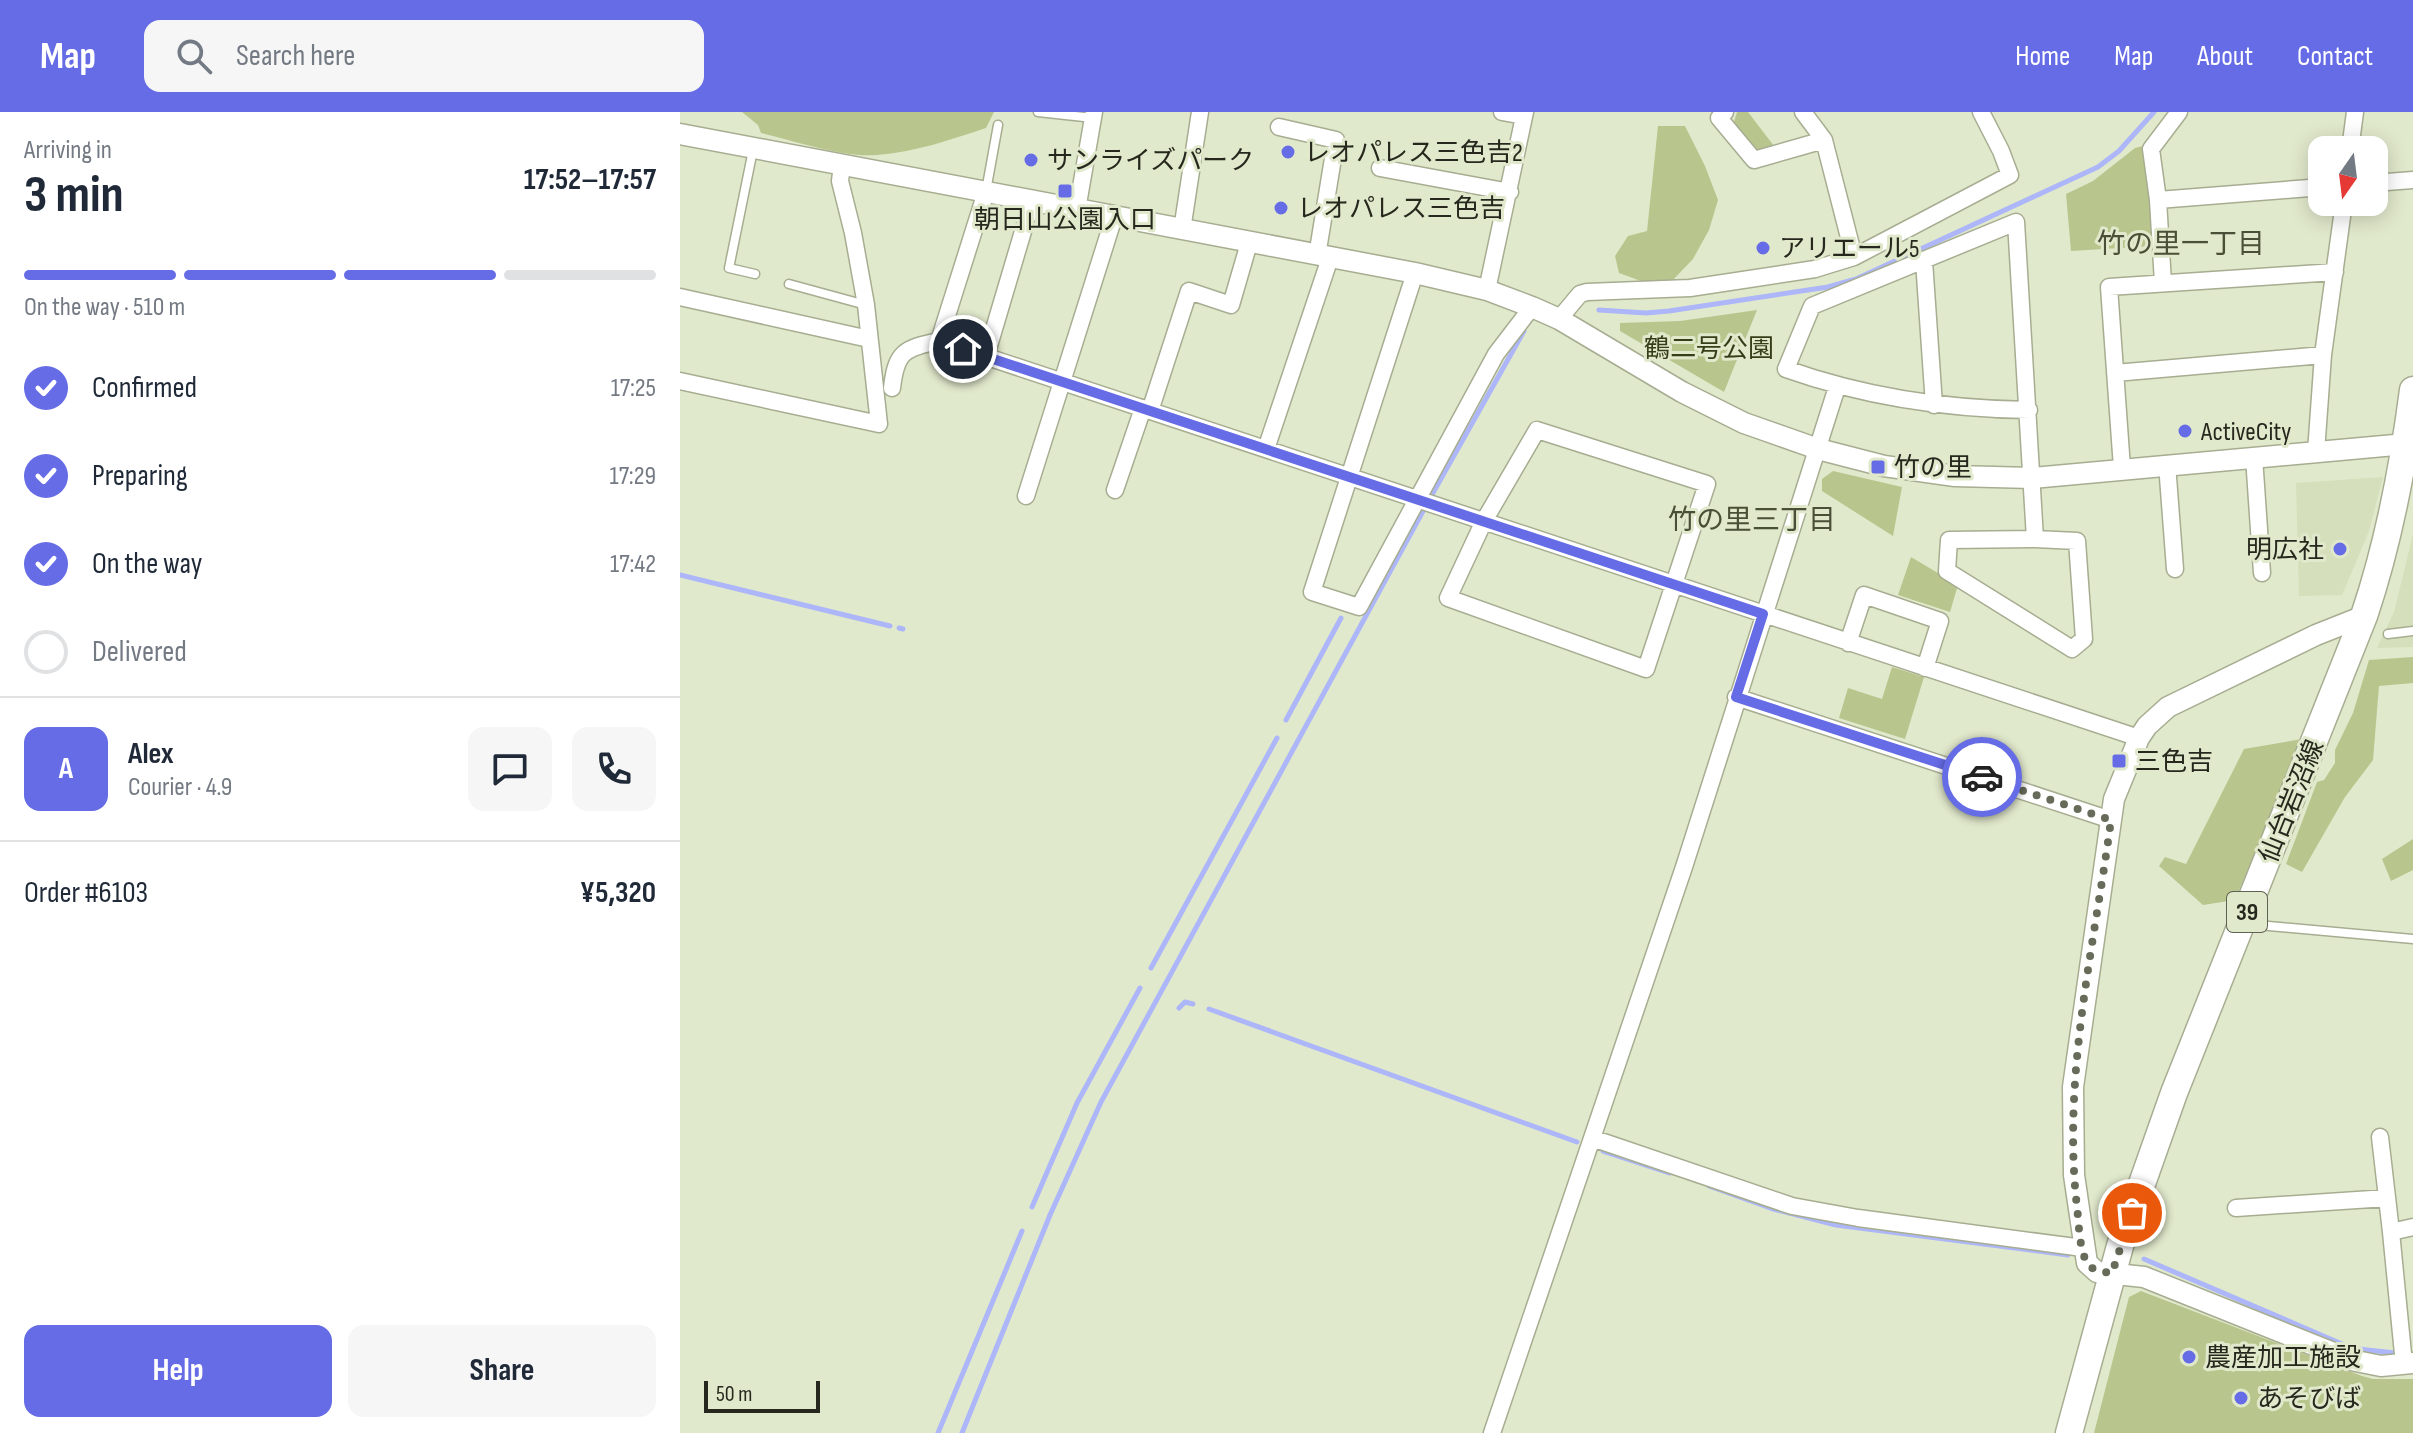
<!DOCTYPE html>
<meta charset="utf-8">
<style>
:root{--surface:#fff;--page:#f6f6f7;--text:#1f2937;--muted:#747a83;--line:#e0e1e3;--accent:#656ce5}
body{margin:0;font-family:"Sofia Sans Condensed","Noto Sans JP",sans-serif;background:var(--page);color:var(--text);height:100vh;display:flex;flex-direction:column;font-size:30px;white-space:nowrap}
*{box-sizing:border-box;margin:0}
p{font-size:26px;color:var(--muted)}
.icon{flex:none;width:44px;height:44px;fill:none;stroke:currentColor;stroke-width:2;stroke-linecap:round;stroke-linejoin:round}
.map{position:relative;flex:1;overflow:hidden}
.drawer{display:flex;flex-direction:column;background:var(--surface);width:680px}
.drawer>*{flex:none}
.needle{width:52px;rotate:194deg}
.fabs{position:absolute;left:1628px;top:24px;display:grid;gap:16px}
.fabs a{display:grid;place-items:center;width:80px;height:80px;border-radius:16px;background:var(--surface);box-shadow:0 4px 20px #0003;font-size:40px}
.scale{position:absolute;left:24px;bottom:20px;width:116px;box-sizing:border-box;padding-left:8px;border:4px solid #26281d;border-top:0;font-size:22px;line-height:28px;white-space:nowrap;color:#26281d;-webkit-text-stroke:6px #e1e9cc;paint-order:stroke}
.pin{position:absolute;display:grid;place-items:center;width:68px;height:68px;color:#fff;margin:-34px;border:4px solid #fff;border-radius:50%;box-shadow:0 2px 8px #0007}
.courier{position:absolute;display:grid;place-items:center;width:80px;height:80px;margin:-40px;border:6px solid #656ce5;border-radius:50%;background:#fff;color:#222;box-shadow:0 2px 10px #0007}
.summary em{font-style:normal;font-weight:700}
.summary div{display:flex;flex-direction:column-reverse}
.summary{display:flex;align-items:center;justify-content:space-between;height:136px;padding:0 24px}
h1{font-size:52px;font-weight:700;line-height:60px}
.bar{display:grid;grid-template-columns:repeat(4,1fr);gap:12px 8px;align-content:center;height:96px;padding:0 24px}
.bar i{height:10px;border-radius:6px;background:var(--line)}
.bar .selected{background:var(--accent)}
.bar p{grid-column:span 4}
.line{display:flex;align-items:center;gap:20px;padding:0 24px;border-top:2px solid var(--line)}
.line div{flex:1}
.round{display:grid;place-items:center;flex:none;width:84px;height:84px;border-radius:16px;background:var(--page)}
ol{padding:0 24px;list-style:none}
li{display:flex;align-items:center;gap:24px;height:88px}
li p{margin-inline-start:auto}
li .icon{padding:8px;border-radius:50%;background:var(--accent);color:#fff;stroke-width:4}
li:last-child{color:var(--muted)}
li i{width:44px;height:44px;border:4px solid var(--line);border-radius:50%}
.action{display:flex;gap:16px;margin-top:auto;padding:16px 24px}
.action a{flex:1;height:92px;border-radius:16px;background:var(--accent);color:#fff;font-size:32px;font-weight:700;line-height:92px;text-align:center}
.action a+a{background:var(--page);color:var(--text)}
header{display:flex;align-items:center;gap:48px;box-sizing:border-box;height:112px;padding:0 40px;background:var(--accent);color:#fff}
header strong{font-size:38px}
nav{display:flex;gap:44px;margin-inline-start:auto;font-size:28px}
.search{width:560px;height:72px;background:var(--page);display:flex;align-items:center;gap:20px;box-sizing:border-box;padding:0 28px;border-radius:16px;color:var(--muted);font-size:30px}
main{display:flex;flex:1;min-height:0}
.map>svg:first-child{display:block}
</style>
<header>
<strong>Map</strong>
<div class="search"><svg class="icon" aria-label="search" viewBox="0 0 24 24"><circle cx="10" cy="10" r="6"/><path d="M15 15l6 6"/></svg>Search here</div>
<nav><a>Home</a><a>Map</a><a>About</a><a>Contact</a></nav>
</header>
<main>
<section class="drawer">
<div class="summary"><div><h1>3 min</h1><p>Arriving in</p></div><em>17:52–17:57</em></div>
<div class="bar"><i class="selected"></i><i class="selected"></i><i class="selected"></i><i></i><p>On the way · 510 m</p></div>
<ol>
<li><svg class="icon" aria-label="check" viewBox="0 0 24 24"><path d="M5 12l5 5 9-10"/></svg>Confirmed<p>17:25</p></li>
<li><svg class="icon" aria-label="check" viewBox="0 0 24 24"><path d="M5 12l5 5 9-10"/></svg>Preparing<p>17:29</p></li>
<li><svg class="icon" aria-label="check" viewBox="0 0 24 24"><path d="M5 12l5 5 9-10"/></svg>On the way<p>17:42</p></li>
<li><i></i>Delivered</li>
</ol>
<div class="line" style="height:144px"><b class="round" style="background:var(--accent);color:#fff">A</b><div><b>Alex</b><p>Courier · 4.9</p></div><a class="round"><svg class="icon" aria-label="chat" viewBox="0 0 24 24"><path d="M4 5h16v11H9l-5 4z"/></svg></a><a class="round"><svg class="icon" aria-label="phone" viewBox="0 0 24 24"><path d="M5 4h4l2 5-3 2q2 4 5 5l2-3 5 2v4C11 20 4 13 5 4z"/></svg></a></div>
<div class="line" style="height:104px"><div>Order #6103</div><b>¥5,320</b></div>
<div class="action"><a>Help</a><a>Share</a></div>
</section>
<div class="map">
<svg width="1733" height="1321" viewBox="0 0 1733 1321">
<rect width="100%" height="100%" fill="#e1e9cc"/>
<path fill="#d5dfbb" d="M 1703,365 L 1689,419 L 1662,483 L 1619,484 L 1616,371 Z
M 1733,422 L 1733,535 L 1697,536 L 1714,500 Z"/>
<path fill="#b8c68d" d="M 62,0 L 314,0 L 306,16 C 270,28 235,40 197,43 C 165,46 114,29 81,21 L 78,13 Z
M 1057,0 L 1068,0 L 1094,34 L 1078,38 L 1053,13 Z
M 978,14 L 1005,14 L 1025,54 L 1038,88 L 1029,118 L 1013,147 L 991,170 L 972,173 L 939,161 L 935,144 L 948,124 L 967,119 Z
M 1463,34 L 1470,69 L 1474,134 L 1391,139 L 1386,82 L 1413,69 L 1455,36 Z
M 1077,198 L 1044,280 L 940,219 L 940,211 L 1000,209 Z
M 1153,359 L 1222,375 L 1213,424 L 1142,379 L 1142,367 Z
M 1231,445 L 1278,473 L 1270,500 L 1218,483 Z
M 1733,545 L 1733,571 L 1699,574 L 1693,648 L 1665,685 L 1622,760 L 1606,752 L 1637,670 L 1644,668 L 1655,651 L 1655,638 L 1673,601 L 1689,548 Z
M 1212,555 L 1244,565 L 1225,627 L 1159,606 L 1168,576 L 1202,587 Z
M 1622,627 L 1555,788 L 1523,793 L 1479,754 L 1485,745 L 1506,752 L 1564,637 Z
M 1733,727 L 1733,758 L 1711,769 L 1702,747 Z
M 1461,1179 L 1682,1264 L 1693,1267 L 1733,1267 L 1733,1321 L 1414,1321 L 1449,1185 Z"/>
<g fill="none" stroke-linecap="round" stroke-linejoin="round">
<path stroke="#acb6f8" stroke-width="5" d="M 919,198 L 966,201 L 989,199 L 1148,175 L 1176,167 L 1418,55 L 1439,39 L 1474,0
M 0,463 L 210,514
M 219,516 L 223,517
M 606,608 L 661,506
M 471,856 L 597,626
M 499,896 L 505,890 L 513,892
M 529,897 L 897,1030
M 923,1039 L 990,1061
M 1029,1074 L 1093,1097 L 1156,1113 L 1388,1143
M 352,1095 L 397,991 L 460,876
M 1464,1147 L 1662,1232 L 1678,1237 L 1715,1241
M 258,1321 L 342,1119
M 282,1321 L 370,1103 L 421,990 L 754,379 L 844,219"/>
<defs>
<path id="service" d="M 358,0 L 413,6
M 73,38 L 49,156 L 75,162
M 306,79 L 318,13
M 109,172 L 186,193
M 1708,522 L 1733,519
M 1567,812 L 1733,827"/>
<path id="minor" d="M 822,0 L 844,4
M 1045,0 L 1039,6 L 1074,48 L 1144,28 L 1174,145
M 1123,0 L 1144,28
M 599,15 L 656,28 L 637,144
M 1670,38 L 1675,0
M 700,56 L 830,80
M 1694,71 L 1733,68
M 306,80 L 259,229 L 1459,626
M 1478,88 L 1642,75
M 397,98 L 414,0
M 502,118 L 520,0
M 1244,149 L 1254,293
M 735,161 L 632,480 L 679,495 L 816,242 L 852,195
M 1483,171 L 1478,88 L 1471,37 L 1499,0
M 807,178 L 845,0
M 0,185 L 189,227
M 879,207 L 900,182 L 907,180 L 1010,176 L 1135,157 L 1174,145 L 1330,63 L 1321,39 L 1301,0
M 306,244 L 352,89
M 1435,261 L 1643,243
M 0,269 L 199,312 L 186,193 L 173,121 L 160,69 L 162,53
M 212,276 C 216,240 224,236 259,229
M 1349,298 C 1265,297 1185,285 1106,257 L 1132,194 L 1336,110 L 1355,427
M 470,299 L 509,179 L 551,193 L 569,131
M 857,318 L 1027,372 L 966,557 L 768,486 L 804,409 Z
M 586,337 L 650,146
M 1636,340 L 1643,243 L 1664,90
M 1574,345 L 1582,461
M 1487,352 L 1495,457
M 1442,356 L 1429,175 L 1655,160
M 435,378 L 463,296
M 346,384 L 434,105
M 1355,427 L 1397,429 L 1404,527 L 1392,537 L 1267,459 L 1269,428 Z
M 1168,531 L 1184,483 L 1260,509 L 1245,556
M 1056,585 L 1431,708
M 1700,1025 L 1711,1120
M 912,1026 L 1112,1094 L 1178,1106 L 1403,1136
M 1556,1096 L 1707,1086
M 1724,1252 L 1711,1120 L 1733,1115
M 812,1321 L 1004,755 L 1157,275"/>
<path id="tertiary" d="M 0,22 L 735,161 L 807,178 L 852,195 L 879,207 L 1002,280 L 1064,311 L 1138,337 L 1204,354 L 1275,364 L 1352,366 L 1726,332
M 1684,504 L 1636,523 L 1488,595 L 1467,614 L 1459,626 L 1434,687 L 1393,975 L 1394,1063 L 1407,1151 L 1417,1160 L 1464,1165 L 1671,1248 L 1701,1254 L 1733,1251"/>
<path id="primary" d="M 1389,1321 L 1440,1134 L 1494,981 L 1684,504 C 1709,430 1723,356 1733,278"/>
</defs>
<use href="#service" stroke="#a6ad91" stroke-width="11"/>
<use href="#minor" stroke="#a6ad91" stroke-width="19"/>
<use href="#tertiary" stroke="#a6ad91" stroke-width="23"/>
<use href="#primary" stroke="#a6ad91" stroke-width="29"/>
<use href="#service" stroke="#fff" stroke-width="8"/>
<use href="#minor" stroke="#fff" stroke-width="16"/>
<use href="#tertiary" stroke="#fff" stroke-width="20"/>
<use href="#primary" stroke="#fff" stroke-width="26"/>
</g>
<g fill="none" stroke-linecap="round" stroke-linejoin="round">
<path stroke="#676c5a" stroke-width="8" stroke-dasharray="0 14.4" d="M 1302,665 L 1431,708 C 1414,836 1382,965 1397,1095 C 1399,1112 1399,1134 1406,1149 C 1411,1159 1422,1160 1432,1161 L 1452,1101"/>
<path stroke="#656ce5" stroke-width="10" d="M 283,237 L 1083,502 L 1056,585 L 1302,665"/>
</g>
<g fill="#656ce5" stroke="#e1e9cc" stroke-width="3">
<circle cx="608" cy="40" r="8"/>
<circle cx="351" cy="48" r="8"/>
<rect x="377" y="71" width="16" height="16" rx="4"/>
<circle cx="601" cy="96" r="8"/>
<circle cx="1083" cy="136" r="8"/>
<circle cx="1505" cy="319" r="8"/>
<rect x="1190" y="347" width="16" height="16" rx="4"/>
<circle cx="1660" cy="437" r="8"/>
<rect x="1431" y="641" width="16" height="16" rx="4"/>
<circle cx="1509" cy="1245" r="8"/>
<circle cx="1561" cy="1286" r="8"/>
</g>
<g text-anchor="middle" stroke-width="6" stroke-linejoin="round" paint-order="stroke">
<rect fill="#e1e9cc" stroke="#5e6252" stroke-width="2" x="1547" y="780" width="40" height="40" rx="6"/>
<g font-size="24" font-weight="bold" fill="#26281d">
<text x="1567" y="808">39</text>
</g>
<g font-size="26" fill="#26281d" stroke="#e1e9cc" text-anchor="start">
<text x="624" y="49">レオパレス三色吉2</text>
<text x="367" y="57">サンライズパーク</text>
<text x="617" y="105">レオパレス三色吉</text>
<text x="385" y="116" text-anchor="middle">朝日山公園入口</text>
<text x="1099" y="145">アリエール5</text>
<text x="1521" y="328">ActiveCity</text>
<text x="1214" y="364">竹の里</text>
<text x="1644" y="446" text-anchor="end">明広社</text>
<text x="1455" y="658">三色吉</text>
<text x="1525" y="1254">農産加工施設</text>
<text x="1577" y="1295">あそびば</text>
</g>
<g font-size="26" fill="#363e19" stroke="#e1e9cc">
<text x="1029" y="245">鶴二号公園</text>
</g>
<g font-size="26" fill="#26281d" stroke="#e1e9cc">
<text transform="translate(1611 689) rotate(-68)" y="9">仙台岩沼線</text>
</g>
<g font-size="28" fill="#4a5037" stroke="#e1e9cc">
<text x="1501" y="141">竹の里一丁目</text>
<text x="1072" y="417">竹の里三丁目</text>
</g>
</g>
</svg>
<div class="fabs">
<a><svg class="needle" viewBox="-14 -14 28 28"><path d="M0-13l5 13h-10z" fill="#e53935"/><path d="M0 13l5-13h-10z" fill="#747a83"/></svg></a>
</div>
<div class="scale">50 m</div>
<div class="pin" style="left:1452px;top:1101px;background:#ea580c"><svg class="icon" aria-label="bag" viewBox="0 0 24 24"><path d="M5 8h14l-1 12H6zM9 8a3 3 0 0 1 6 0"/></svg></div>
<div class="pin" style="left:283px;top:237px;background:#1f2937"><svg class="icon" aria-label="home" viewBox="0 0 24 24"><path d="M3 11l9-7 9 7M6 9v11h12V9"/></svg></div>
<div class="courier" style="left:1302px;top:665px"><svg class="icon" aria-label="car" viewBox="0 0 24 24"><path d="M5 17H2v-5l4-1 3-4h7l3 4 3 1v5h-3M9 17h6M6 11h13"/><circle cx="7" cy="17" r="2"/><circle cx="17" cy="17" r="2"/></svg></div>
</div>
</main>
